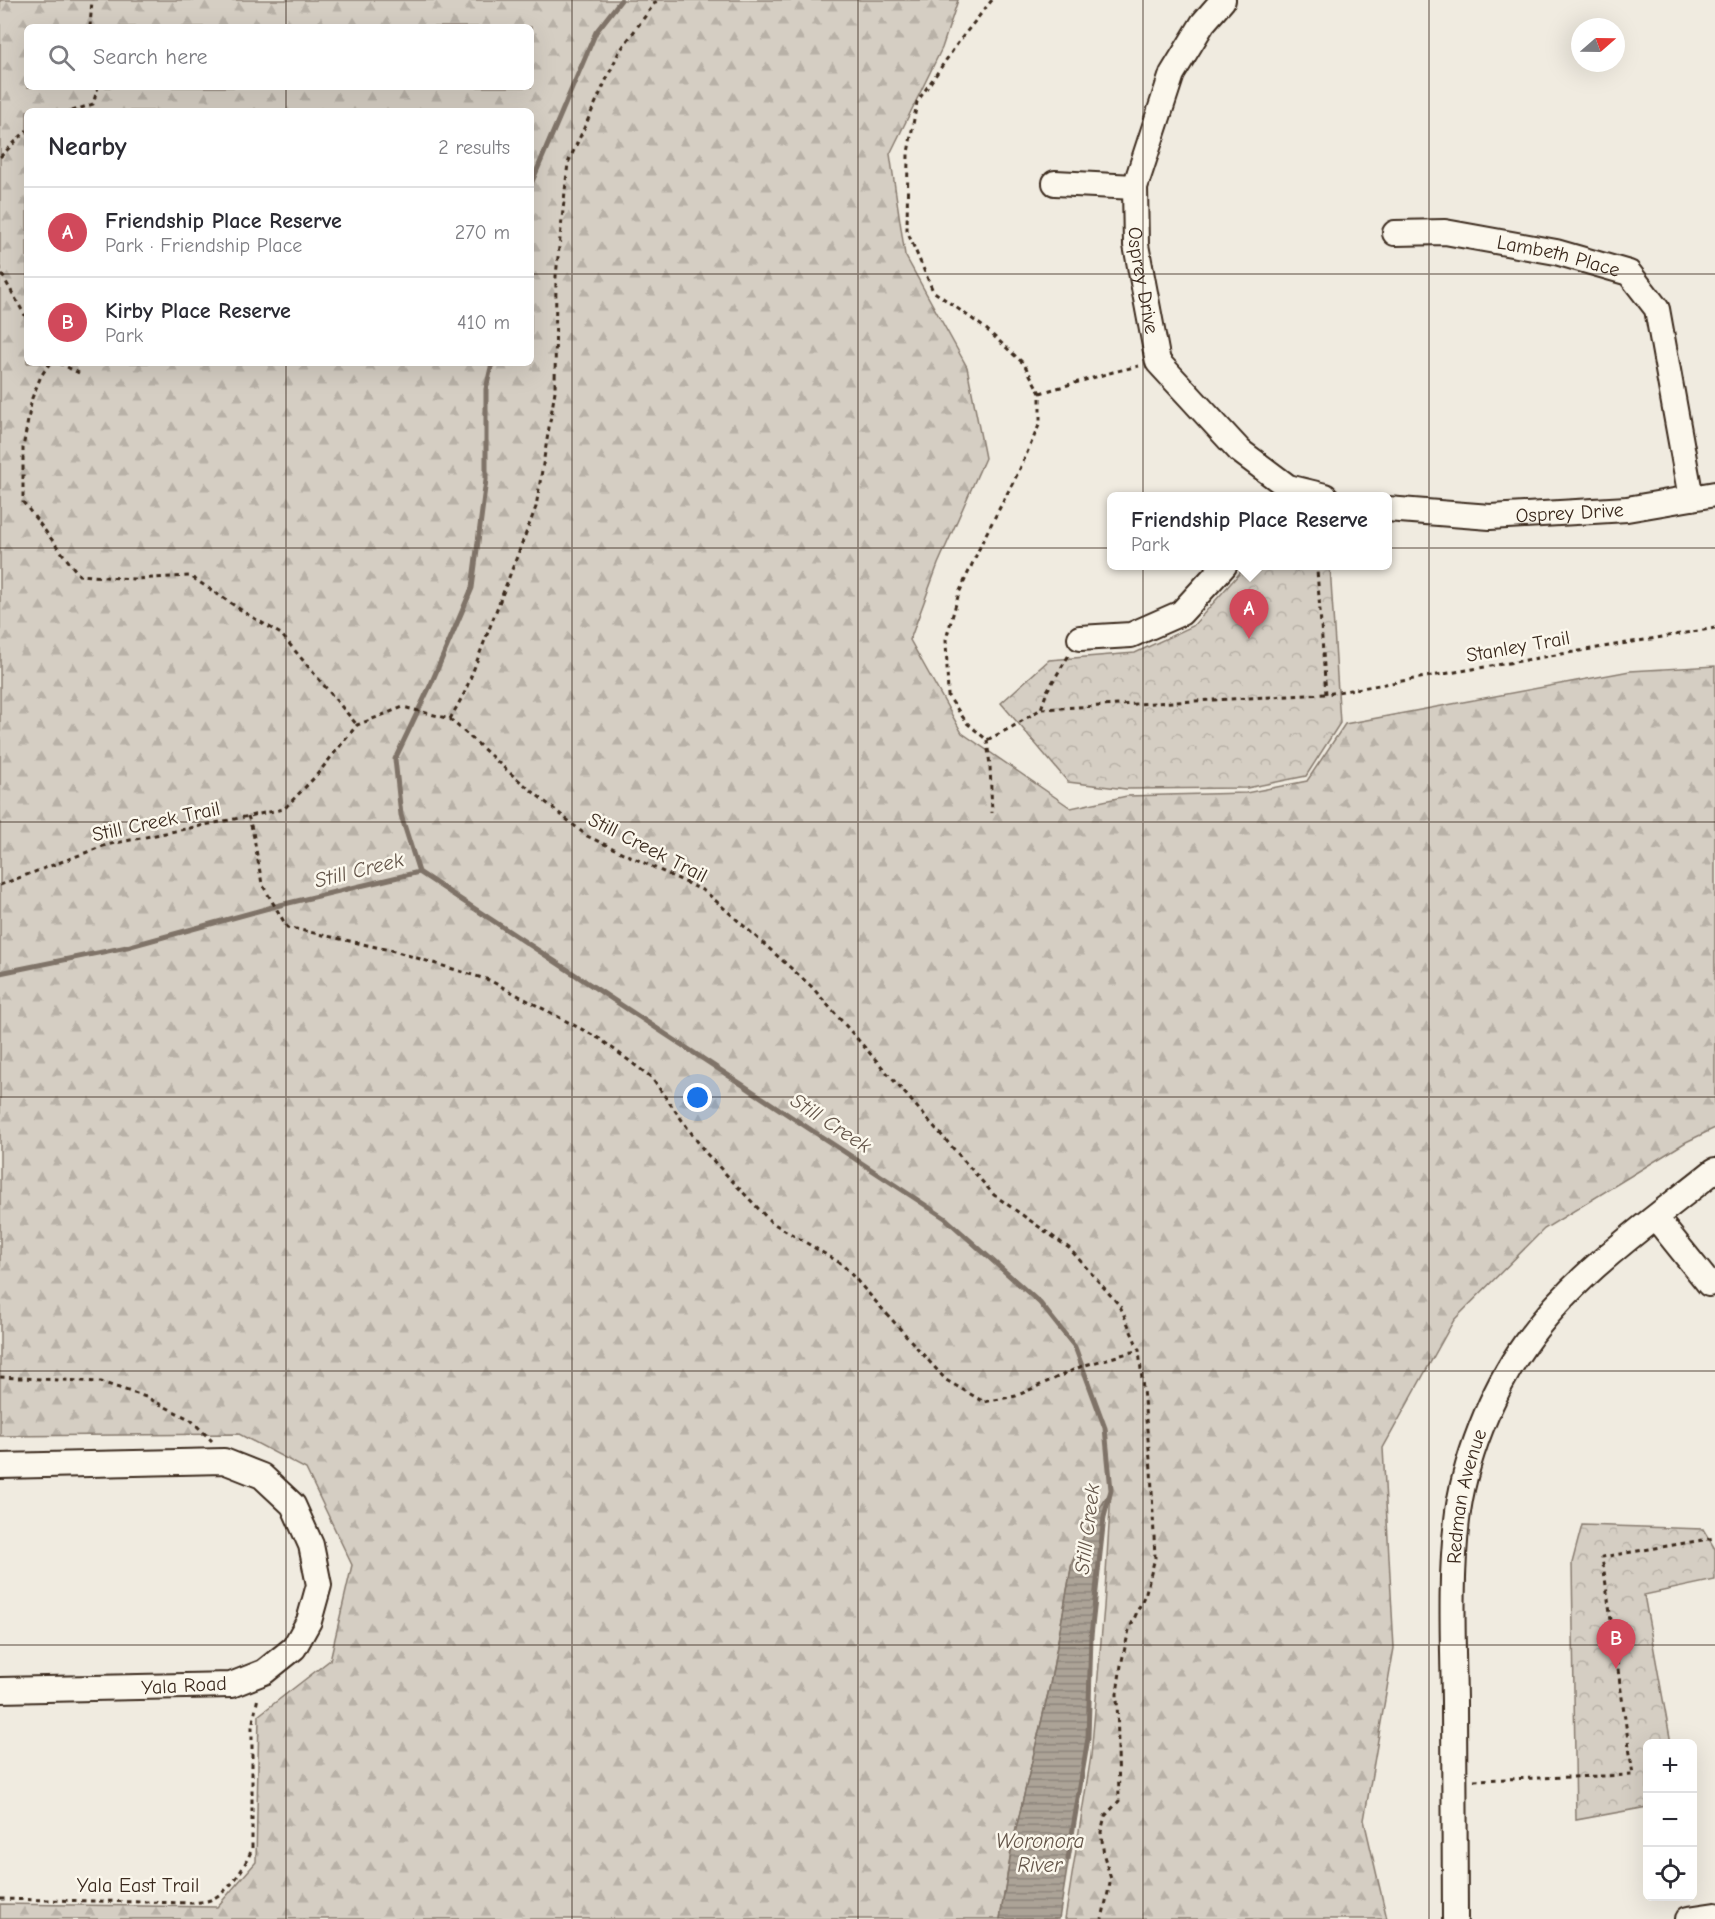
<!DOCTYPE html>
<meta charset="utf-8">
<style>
body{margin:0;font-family:"Comic Neue",sans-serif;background:#f2f2f3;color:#2b2b33}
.controls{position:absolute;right:18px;bottom:18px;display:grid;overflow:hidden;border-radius:9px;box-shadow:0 6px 24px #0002}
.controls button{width:54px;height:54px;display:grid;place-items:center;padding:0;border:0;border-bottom:2px solid #e1e1e2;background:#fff;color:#2b2b33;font:30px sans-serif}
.compass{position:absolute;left:1571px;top:18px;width:54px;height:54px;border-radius:50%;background:#fff;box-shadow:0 6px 24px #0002;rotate:70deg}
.you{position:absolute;left:698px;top:1098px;width:21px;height:21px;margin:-15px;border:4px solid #fff;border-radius:50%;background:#1a73e8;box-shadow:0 0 0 9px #1a73e833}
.badge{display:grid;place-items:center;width:39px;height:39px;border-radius:50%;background:#d1495b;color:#fff;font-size:20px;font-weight:700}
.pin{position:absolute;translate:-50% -50px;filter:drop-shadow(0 2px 3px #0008)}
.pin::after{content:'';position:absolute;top:32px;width:21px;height:18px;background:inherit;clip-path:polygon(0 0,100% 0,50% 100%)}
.popup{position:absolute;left:1107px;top:492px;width:285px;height:78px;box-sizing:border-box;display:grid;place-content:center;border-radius:9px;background:#fff;filter:drop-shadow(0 2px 4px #0005);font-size:20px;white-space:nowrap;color:#7c7c81}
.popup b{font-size:22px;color:#2b2b33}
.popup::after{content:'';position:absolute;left:50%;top:100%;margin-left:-12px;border:12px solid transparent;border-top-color:#fff}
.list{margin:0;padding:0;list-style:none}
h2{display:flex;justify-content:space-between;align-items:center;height:78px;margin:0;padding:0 24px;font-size:26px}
h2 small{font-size:20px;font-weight:400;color:#7c7c81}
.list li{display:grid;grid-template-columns:39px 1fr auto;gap:18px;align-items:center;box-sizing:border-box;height:90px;padding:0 24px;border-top:2px solid #e1e1e2}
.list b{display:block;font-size:22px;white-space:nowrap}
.list p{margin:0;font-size:20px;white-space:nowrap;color:#7c7c81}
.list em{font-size:20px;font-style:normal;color:#7c7c81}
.icon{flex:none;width:33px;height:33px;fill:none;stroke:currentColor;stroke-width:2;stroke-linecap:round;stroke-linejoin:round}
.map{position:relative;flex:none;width:1715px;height:1919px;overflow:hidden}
.search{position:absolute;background:#fff;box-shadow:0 6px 24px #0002;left:24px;top:24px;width:510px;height:66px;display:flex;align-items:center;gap:15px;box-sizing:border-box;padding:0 21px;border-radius:9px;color:#7c7c81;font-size:22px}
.panel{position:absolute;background:#fff;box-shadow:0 6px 24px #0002;left:24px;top:108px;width:510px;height:258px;border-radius:9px}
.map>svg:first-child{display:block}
.forest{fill:url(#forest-firs);stroke:#887c70;stroke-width:1.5;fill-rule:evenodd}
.park{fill:url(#park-crowns);stroke:#887c70;stroke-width:1.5}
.water{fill:url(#water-rules);stroke:#7f7367;stroke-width:1.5}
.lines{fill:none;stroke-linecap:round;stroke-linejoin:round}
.stream{stroke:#7f7367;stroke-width:5}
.minor-casing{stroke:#3b2a1e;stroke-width:28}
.path{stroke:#3b2a1e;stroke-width:3;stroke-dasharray:4.5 4.5;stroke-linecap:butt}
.minor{stroke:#fbf7ec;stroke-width:24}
.grid{fill:none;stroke:#3b2a1e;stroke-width:1.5;stroke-opacity:0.55}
.labels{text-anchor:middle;stroke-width:5;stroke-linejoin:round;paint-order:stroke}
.street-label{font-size:20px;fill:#3b2a1e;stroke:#fbf7ec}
.water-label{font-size:21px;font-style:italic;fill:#635448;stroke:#fbf7ec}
</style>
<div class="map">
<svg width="1715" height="1919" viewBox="0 0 1715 1919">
<defs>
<pattern id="forest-firs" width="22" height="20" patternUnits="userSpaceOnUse" patternTransform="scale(1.5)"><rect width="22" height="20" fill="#d5cec3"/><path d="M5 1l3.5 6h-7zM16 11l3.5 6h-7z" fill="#b8b1a7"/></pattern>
<pattern id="park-crowns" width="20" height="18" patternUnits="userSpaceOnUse" patternTransform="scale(1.5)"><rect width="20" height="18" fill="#d5cec3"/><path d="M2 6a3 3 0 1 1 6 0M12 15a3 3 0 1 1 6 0" fill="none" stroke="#b8b1a7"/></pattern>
<pattern id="water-rules" width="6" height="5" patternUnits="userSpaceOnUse" patternTransform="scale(1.5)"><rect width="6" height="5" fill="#aca397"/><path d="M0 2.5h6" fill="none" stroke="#8d857b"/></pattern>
</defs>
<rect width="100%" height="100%" fill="#f0ebe0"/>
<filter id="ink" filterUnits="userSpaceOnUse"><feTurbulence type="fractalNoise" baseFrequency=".0167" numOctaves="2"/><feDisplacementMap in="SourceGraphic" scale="12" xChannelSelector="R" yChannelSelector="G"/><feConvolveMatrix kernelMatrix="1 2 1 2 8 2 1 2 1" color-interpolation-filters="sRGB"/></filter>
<g filter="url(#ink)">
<path class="forest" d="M0 0H958L942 48 890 154 905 255 967 367 985 458 938 564 910 640 962 733 1071 808 1127 796 1246 793 1307 781 1345 724 1630 671 1715 666V1128L1686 1142 1544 1229 1454 1320 1383 1448 1394 1648 1364 1820 1387 1919H1065L1091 1756 1104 1607 1111 1492 1086 1531 1072 1563 1050 1685 1012 1846 1000 1919H0V1904L217 1907 256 1862 259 1715 330 1660 352 1565 306 1469 239 1434 0 1436ZM27 27H531V87H27ZM27 111H531V363H27Z"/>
<g class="park">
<polygon points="1246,566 1330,566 1340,723 1306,776 1247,788 1126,789 1068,782 1001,703 1049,660 1135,653 1193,626"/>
<polygon points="1582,1525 1703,1529 1715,1549 1715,1580 1644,1595 1671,1743 1648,1744 1647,1807 1576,1820 1572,1563"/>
</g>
<polygon class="water" points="1111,1490 1104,1517 1091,1636 1088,1738 1059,1919 1000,1919 1012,1846 1050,1685 1072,1563 1086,1531"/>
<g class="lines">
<g class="stream">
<polyline points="531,184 596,32 621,0"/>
<polyline points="419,872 401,815 395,759 431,684 472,588 486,480 486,389 492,363"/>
<polyline points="0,973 127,947 276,906 419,872 945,1218 1040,1303 1075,1347 1105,1428 1111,1490 1104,1517 1091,1636 1088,1738 1068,1859"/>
</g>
<g class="minor-casing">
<g id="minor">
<path id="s1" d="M1223 0 1203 23 1172 74 1135 187 1136 245 1158 362 1240 451 1288 487 1325 496"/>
<polyline points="1055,183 1135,187"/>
<path id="s2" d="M1395 233 1445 232 1556 252 1629 273 1657 309 1691 498"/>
<path id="s3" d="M1387 509 1490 517 1627 509 1715 494"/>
<polyline points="1080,638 1131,635 1181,613 1224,566"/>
<polyline points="1656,1218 1709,1284"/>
<polyline points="0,1466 224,1461 262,1476 293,1505 311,1545 319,1585 309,1621 294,1648 264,1672 231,1685 0,1690"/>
<path id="s4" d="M1455 1919C1455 1846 1454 1774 1454 1701 1453 1641 1450 1580 1457 1520 1463 1463 1492 1390 1525 1344 1575 1273 1648 1224 1715 1170"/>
<polyline points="1688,1919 1715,1915"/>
</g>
</g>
<g class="path">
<polyline points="992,0 960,40 917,102 908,153 907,231 933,291 985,328 1024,364 1040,393 1040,423 1019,471 984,538 959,593 946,639 948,696 967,723 987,740 1012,727 1041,709 1047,691 1069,655"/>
<polyline points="90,27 92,0"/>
<polyline points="72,111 93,104 98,87"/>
<polyline points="0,157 27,130"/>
<polyline points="0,266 1,273 27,319"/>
<polyline points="50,363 41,376 32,398 23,448 23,502 79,575 133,579 190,576 247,614 281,634 357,725"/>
<polyline points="59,363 79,373"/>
<polyline points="1040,393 1113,372 1139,366"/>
<polyline points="1312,566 1317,570 1326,694"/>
<polyline points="1042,709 1326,694 1715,628"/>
<polyline points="450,719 465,692 536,507 555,391 556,276 568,163 619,52 657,0"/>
<polyline points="987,740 990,766 992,813"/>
<polyline points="248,816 253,832 262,884 287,927 394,951 489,980 600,1039 651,1077 705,1152 771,1222 842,1264 946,1380 984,1402 1016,1396 1082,1366 1139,1350"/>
<polyline points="0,885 106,845 284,809 315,777 357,725 403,707 450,719 510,773 587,836 706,892 811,986 994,1195 1069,1248 1120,1306 1139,1350 1151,1469 1155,1558 1146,1592 1129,1630 1121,1665 1117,1693 1119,1801 1105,1816 1101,1832 1104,1856 1111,1879 1102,1919"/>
<polyline points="0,1377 101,1382 146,1397 191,1420 212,1441"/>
<polyline points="1474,1780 1633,1775 1602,1557 1715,1538"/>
<path d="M0 1899 191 1903C197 1902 205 1902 210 1900 231 1891 244 1868 252 1849V1727L258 1697"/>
</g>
<use href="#minor" class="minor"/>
</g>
</g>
<path class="grid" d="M286 0V27M572 0V1919M858 0V1919M1143 0V1919M1429 0V1919M286 87V111M0 274H27M531 274H1715M286 363V1919M0 548H1715M0 822H1715M0 1097H1715M0 1371H1715M0 1645H1715"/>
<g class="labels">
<g class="street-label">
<text dy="7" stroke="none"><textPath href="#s2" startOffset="166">Lambeth Place</textPath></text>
<text dy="7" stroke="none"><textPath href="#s1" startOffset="303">Osprey Drive</textPath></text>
<text dy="7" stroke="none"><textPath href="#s3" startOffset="183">Osprey Drive</textPath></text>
<text transform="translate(1518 646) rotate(-10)" y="7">Stanley Trail</text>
<text transform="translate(156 821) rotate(-12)" y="7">Still Creek Trail</text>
<text transform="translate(648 847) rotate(27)" y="7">Still Creek Trail</text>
<text dy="7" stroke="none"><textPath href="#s4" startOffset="424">Redman Avenue</textPath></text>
<text transform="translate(184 1685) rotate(-3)" y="7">Yala Road</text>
<text x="138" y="1892">Yala East Trail</text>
</g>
<g class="water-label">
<text transform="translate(359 870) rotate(-14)" y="7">Still Creek</text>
<text transform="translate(831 1123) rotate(33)" y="7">Still Creek</text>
<text transform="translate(1087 1529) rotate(-83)" y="7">Still Creek</text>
<text x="1040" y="1848">Woronora<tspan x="1040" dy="24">River</tspan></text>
</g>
</g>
</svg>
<div class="controls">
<button>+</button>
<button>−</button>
<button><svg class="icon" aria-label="locate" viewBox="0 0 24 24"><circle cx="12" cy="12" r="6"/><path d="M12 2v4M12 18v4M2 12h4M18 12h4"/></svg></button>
</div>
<svg class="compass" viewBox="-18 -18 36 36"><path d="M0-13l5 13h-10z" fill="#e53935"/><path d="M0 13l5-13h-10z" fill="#7c7c81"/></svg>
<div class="you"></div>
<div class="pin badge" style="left:1249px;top:639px">A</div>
<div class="popup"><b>Friendship Place Reserve</b>Park</div>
<div class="pin badge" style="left:1616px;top:1669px">B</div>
<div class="search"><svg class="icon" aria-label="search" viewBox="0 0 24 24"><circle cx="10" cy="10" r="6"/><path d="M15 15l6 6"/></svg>Search here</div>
<section class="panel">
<h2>Nearby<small>2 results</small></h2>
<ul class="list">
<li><span class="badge">A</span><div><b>Friendship Place Reserve</b><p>Park · Friendship Place</p></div><em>270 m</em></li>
<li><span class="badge">B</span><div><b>Kirby Place Reserve</b><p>Park</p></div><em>410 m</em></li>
</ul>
</section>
</div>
